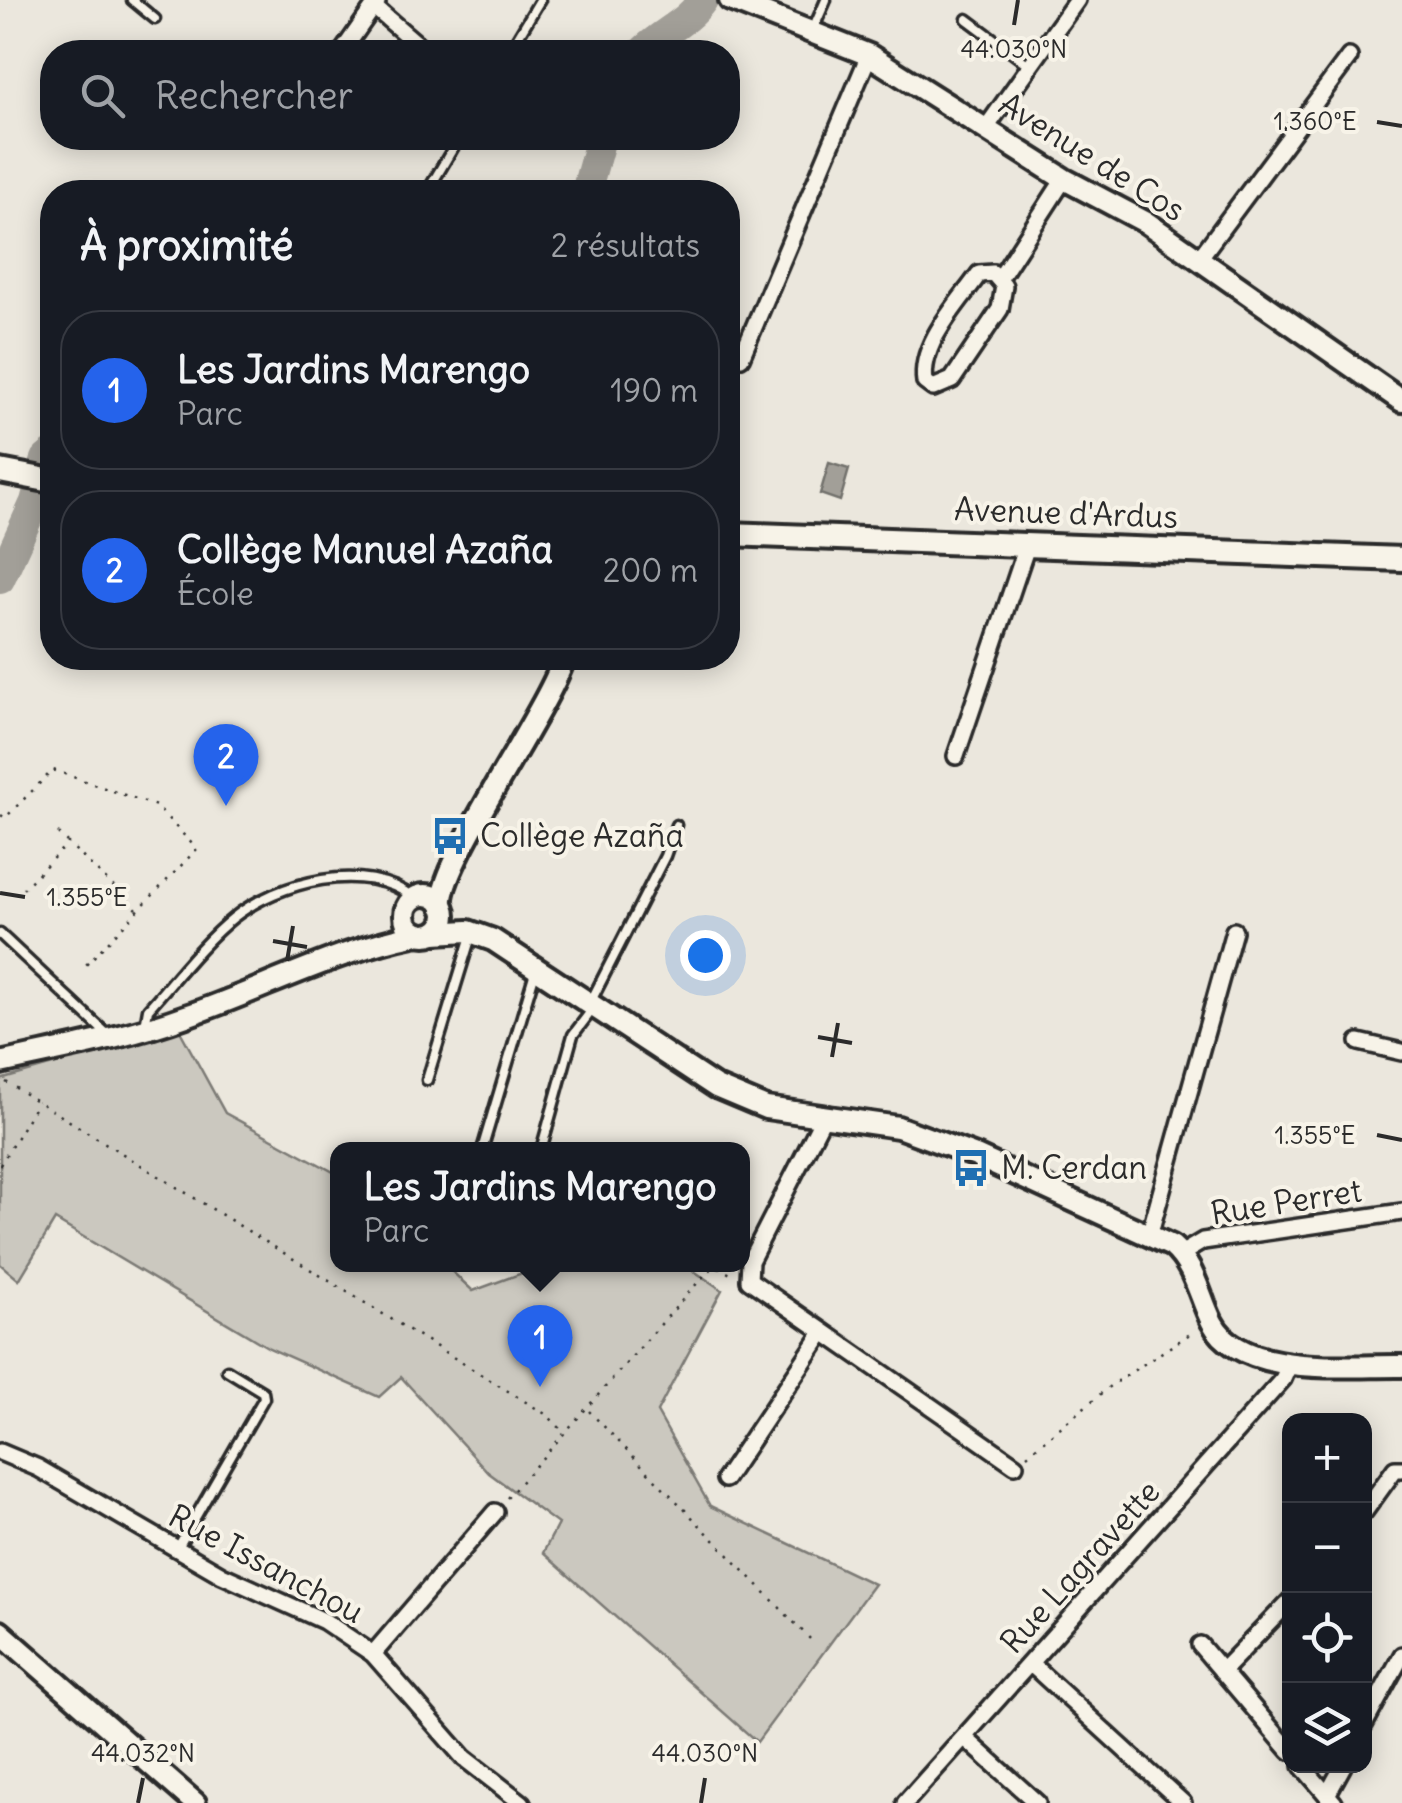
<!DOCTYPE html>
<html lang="fr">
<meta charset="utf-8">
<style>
body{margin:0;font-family:Delius,sans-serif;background:#20242c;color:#f1f3f6}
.controls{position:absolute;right:30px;bottom:30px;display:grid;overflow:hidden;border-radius:20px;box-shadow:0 5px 25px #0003}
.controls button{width:90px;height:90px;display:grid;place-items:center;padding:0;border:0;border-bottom:2px solid #363941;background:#171b24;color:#f1f3f6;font:50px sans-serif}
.you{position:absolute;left:705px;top:955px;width:35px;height:35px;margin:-25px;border:8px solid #fff;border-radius:50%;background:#1a73e8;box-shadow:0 0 0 15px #1a73e833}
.badge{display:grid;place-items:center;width:65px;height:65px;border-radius:50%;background:#2563eb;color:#fff;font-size:32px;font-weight:700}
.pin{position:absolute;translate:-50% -82px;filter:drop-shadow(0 2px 5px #0008)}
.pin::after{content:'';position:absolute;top:52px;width:35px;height:30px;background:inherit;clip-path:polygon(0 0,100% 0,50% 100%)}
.popup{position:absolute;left:330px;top:1142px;width:420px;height:130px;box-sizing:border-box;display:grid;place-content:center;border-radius:20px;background:#171b24;filter:drop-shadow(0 2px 8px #0005);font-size:32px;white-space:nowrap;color:#9ea1a6}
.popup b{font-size:38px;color:#f1f3f6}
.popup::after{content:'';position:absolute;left:50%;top:100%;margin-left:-20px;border:20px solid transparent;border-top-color:#171b24}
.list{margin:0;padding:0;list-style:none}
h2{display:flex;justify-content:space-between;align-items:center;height:130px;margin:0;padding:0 40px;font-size:42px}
h2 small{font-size:32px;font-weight:400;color:#9ea1a6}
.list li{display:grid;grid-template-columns:65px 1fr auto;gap:30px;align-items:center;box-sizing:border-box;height:160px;margin:0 20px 20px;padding:0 20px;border:2px solid #363941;border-radius:40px}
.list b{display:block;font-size:38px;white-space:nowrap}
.list p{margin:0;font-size:32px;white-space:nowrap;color:#9ea1a6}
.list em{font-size:32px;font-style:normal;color:#9ea1a6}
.icon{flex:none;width:55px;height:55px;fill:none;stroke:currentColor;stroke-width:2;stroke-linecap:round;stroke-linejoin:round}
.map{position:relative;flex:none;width:1402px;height:1803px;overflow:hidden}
.search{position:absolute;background:#171b24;box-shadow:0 5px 25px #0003;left:40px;top:40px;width:700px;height:110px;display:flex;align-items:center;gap:25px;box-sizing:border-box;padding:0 35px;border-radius:40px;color:#9ea1a6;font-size:38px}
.panel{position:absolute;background:#171b24;box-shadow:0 5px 25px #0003;left:40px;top:180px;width:700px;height:490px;border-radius:40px}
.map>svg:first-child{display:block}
.green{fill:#cbc8bf;stroke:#7b7a75;stroke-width:2.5}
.water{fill:#a29f98;stroke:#72716c;stroke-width:2.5}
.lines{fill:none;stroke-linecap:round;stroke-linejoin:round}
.river{stroke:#a29f98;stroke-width:30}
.service-casing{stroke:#2b2b2b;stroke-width:15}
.minor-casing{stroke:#2b2b2b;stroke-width:22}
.tertiary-casing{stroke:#2b2b2b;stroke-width:28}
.secondary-casing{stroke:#2b2b2b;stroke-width:30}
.path{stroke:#2b2b2b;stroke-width:2.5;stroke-dasharray:2.5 8;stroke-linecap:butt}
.service{stroke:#f7f3e8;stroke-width:8}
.minor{stroke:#f7f3e8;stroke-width:15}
.tertiary{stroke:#f7f3e8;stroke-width:20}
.secondary{stroke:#f7f3e8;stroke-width:22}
.ticks{fill:none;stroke:#2b2b2b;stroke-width:4}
.labels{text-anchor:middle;stroke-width:8;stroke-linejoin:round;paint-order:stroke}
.street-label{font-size:32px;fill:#2b2b2b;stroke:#f7f3e8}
.poi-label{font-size:32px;fill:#2b2b2b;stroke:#f7f3e8;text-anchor:start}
.ticks-label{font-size:25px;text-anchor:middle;fill:#2b2b2b;stroke:#f7f3e8;stroke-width:8;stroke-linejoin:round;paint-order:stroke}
</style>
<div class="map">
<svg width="1402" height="1803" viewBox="0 0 1402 1803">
<rect width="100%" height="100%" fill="#ebe7dd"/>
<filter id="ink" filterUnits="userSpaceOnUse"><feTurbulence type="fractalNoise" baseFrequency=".01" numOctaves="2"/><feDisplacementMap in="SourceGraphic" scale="20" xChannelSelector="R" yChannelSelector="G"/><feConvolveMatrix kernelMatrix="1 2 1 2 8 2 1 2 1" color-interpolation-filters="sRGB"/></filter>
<g filter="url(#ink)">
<polygon class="green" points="179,1029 225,1113 337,1174 338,1264 445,1265 473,1291 544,1265 685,1265 722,1290 657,1412 710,1506 874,1584 757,1742 543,1553 558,1524 489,1473 401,1377 379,1397 269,1348 55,1220 19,1280 0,1264 0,1080"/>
<polygon class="water" points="829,463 849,469 840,501 820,494"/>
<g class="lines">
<g class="river">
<path d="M642 52C662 32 686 24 703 0"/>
<polyline points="586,192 601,138"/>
<polyline points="0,579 35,502 46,459 52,454"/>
</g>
<g class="service-casing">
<g id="service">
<polyline points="132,0 155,19"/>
<polyline points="967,19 1030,66"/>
<polyline points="812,32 826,0"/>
<polyline points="509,52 540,0"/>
<polyline points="427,192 459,138"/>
<polyline points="0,934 110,1037"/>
<polyline points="590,1003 665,856 676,825"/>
<path d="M145 1026 148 1009C175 979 202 943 233 918 278 882 365 859 414 898"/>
<polyline points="427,1080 471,936"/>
<polyline points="482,1150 535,972"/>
<polyline points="541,1150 573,1035 592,1010"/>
<polyline points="177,1549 264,1398 263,1392 227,1370"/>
</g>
</g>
<g class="minor-casing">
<g id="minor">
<polyline points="374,7 424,50 422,52"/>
<polyline points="342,52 377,2"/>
<polyline points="986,128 1077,0"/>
<polyline points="1198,260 1349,57"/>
<path d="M993 273 1004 286 1000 309 952 380 933 388 925 382C919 344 958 304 979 274Z"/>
<polyline points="1000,278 1064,179"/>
<polyline points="741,358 869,55"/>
<polyline points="956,756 1028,543"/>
<polyline points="1359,1042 1402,1052"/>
<polyline points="824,1116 750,1261 749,1280 1015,1465"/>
<polyline points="1149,1236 1234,931"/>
<polyline points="1181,1254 1203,1241 1402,1212"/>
<polyline points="0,1452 38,1468 222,1575 324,1621 373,1654 464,1758 522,1803"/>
<polyline points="725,1479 822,1334"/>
<polyline points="1364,1512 1395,1469 1402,1469"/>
<polyline points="1200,1645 1290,1751"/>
<polyline points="373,1654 495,1512"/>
<polyline points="1031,1664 1183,1803"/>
<polyline points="1222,1671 1290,1601"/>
<polyline points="1364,1725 1402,1655"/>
<polyline points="965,1738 1037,1803"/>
<polyline points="1302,1766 1334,1803"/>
<polyline points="1327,1795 1343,1766"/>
<polyline points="905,1803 1283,1379 1290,1363"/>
</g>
</g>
<g class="tertiary-casing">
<g id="tertiary">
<polyline points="730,0 869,55 1064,179 1147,223 1402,401"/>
<circle cx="425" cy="915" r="20"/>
<path d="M442 906C436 868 549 709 564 658"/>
<path d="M435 933 468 931 493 940 716 1087 766 1108 898 1127 976 1156 1172 1246C1195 1266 1199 1296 1212 1322 1241 1378 1347 1365 1402 1366"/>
<path d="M0 1063C62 1049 126 1038 186 1016 264 989 337 950 418 934"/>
<polyline points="0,1632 195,1803"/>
</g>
</g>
<g class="secondary-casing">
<g id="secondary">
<polyline points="0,471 52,481"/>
<polyline points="728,534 1402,559"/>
</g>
</g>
<g class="path">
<polyline points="728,390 734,374"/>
<polyline points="1,815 5,818 53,770 156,806 197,849 83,968"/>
<polyline points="58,833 67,842"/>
<polyline points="23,889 68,843 137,909"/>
<polyline points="6,1082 547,1415 565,1433"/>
<polyline points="0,1165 38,1102"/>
<polyline points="589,1411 814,1643"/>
<polyline points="1027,1455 1110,1386 1193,1332"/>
<polyline points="507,1498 708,1271 714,1266 733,1275"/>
</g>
<use href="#service" class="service"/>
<use href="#minor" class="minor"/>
<use href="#tertiary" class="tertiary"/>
<use href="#secondary" class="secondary"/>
</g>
</g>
<path class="ticks" d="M1014 25 1018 0M1377 122 1402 126M0 893 25 897M273 941 307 947M287 961 293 926M818 1037 852 1043M832 1057 838 1023M1377 1135 1402 1140M138 1803 143 1778M701 1803 705 1778"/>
<defs>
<g id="bus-bare" transform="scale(3)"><path d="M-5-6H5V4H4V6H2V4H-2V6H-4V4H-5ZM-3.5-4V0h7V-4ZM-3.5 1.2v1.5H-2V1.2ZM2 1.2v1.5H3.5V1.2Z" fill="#1f6fb2" stroke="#f7f3e8" stroke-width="2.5" paint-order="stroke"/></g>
</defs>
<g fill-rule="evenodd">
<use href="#bus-bare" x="450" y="836"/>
<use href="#bus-bare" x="971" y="1168"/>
</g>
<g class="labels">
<g class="street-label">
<text transform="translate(1092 157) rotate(32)" y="11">Avenue de Cos</text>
<text transform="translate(1066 513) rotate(2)" y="11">Avenue d'Ardus</text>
<text transform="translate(1286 1202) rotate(-9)" y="11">Rue Perret</text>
<text transform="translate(266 1564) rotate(28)" y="11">Rue Issanchou</text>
<text transform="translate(1080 1567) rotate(-48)" y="11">Rue Lagravette</text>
</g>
<g class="poi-label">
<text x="480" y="847">Collège Azaña</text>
<text x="1001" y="1179">M. Cerdan</text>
</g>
</g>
<g class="ticks-label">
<text x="1014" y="58">44.030°N</text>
<text x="1315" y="130">1.360°E</text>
<text x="87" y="906">1.355°E</text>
<text x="1315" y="1144">1.355°E</text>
<text x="143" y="1762">44.032°N</text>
<text x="705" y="1762">44.030°N</text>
</g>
</svg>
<div class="controls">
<button>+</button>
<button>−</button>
<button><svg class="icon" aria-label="locate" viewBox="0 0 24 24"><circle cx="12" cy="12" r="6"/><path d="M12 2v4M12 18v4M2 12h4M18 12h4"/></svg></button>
<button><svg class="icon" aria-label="layers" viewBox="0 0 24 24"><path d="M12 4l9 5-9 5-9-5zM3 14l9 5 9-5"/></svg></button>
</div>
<div class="you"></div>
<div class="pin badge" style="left:540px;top:1387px">1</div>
<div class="popup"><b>Les Jardins Marengo</b>Parc</div>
<div class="pin badge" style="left:226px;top:806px">2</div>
<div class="search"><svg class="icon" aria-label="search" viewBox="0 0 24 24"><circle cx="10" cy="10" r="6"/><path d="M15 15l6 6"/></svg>Rechercher</div>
<section class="panel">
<h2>À proximité<small>2 résultats</small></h2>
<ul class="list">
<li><span class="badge">1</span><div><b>Les Jardins Marengo</b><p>Parc</p></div><em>190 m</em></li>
<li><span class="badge">2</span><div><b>Collège Manuel Azaña</b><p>École</p></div><em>200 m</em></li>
</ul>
</section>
</div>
